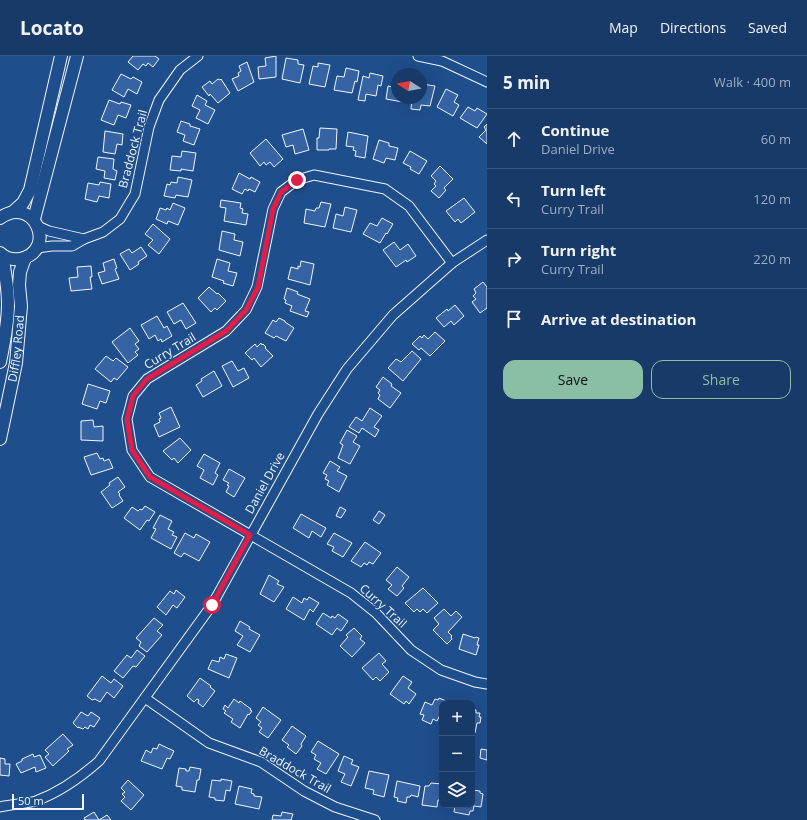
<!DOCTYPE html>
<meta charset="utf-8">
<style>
body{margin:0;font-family:"Open Sans",sans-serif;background:#20416f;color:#f1f3f6}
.controls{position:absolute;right:12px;bottom:12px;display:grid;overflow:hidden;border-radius:8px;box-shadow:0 4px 16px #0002}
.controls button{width:36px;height:36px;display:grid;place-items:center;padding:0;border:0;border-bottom:1px solid #36547d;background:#173a69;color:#f1f3f6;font:20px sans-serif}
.compass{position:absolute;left:391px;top:12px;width:36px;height:36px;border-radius:50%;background:#173a69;box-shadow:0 4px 16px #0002;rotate:281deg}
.scale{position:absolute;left:12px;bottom:10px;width:72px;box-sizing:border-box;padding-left:4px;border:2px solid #f2f6ff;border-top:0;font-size:11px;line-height:14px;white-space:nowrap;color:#f2f6ff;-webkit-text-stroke:3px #1f4e8c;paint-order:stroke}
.stop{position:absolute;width:12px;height:12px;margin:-9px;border:3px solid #e11d48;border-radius:50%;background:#fff}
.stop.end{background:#e11d48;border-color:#fff;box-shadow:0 1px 4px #0008}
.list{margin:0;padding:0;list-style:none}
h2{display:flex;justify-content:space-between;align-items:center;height:52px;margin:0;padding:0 16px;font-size:17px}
h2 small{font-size:13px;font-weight:400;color:#9eadc0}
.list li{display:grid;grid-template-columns:26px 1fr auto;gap:12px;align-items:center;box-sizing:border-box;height:60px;padding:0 16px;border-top:1px solid #36547d}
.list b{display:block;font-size:15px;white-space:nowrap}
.list p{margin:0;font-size:13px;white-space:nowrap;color:#9eadc0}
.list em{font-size:13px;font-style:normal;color:#9eadc0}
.actions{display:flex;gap:8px;padding:12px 16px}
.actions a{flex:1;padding:9px 0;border:1px solid #8abfa5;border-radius:12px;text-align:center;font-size:14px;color:#8abfa5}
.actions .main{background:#8abfa5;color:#111}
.icon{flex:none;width:22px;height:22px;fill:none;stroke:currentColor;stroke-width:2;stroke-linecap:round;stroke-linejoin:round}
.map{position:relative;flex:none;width:487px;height:764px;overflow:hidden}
header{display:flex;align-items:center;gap:24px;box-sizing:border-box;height:56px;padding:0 20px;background:#173a69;border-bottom:1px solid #36547d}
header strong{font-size:19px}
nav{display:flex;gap:22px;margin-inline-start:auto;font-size:14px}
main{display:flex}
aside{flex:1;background:#173a69}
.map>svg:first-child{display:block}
.building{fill:#3563a3;stroke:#f2f6ff}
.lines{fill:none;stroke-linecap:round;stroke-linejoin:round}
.street-casing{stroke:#f2f6ff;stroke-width:11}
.secondary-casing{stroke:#f2f6ff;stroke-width:14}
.street{stroke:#1f4e8c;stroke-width:9}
.secondary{stroke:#1f4e8c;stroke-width:12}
.route{stroke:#e11d48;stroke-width:5}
.labels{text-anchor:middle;stroke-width:3;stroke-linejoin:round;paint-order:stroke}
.street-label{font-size:12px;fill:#f2f6ff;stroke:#1f4e8c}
</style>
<header>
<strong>Locato</strong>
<nav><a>Map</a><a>Directions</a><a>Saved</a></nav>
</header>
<main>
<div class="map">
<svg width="487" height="764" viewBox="0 0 487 764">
<rect width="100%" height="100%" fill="#1f4e8c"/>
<g class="building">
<polygon points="133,0 155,0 159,3 153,11 148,7 146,10 143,8 138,14 128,6"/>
<polygon points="276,0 276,21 259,23 258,11 266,10 265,2"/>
<polygon points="286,2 298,4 298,8 304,9 300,27 282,23"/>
<polygon points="247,6 254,26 238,35 232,23 239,20 238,17 241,15 239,10"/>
<polygon points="318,7 330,9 325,31 309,28 313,10 318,11"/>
<polygon points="346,12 359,15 357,26 355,25 352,37 334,34 337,20 344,21"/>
<polygon points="370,17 383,20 381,30 378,29 376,40 366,38 365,45 358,44 363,20 369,22"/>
<polygon points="121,18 131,23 133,21 142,26 137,38 128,33 124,41 112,34"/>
<polygon points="218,23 220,24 221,23 230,37 218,47 210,38 209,40 202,31 210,25 212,28"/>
<polygon points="395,25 397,25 397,42 404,42 403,46 386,43 388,30 394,31"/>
<polygon points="422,28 435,30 430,50 421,49 420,54 411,53 412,42 421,42"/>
<polygon points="446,33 458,39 454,46 459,49 453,60 437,51"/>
<polygon points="197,39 207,45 205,49 215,54 208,68 196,62 200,54 192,50"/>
<polygon points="109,44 120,48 121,46 131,49 126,62 118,59 114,69 101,64"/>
<polygon points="468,51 475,55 477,52 487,58 477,72 460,62"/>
<polygon points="181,65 190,68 190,70 200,73 194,89 183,85 185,79 177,76"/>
<polygon points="487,68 487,88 479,81 486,74 484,71"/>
<polygon points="320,72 337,73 336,93 329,93 329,94 317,94 317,82 319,82"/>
<polygon points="303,73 309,94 295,98 293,89 286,91 282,79"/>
<polygon points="105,75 123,78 122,89 117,88 115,98 103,96"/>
<polygon points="348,76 368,80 365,102 355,100 356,95 353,94 354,91 346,90"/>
<polygon points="266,83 283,103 274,111 270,106 266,109 264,106 260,110 250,97"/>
<polygon points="379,84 389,87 389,90 398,92 395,104 386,102 384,107 373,103"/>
<polygon points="182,95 196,97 193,115 181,113 181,115 170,114 172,100 181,101"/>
<polygon points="410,95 427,105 419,118 410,113 411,111 403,107"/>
<polygon points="98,101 114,103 113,113 117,115 115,124 104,122 105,115 96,113"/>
<polygon points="440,110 453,123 444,132 446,134 439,142 431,135 436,130 434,128 436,125 431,120"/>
<polygon points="239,117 250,123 251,121 260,126 255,136 249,133 248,135 245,133 242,138 232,133"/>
<polygon points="178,121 192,124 188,141 176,139 175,142 164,140 167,128 170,129 171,126 177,127"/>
<polygon points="100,126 111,128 109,142 99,140 97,146 85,143 88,127 99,129"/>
<polygon points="464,142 475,156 461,167 458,163 455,166 446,155"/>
<polygon points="221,144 241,147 240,152 243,153 242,157 248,158 246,169 224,165 226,152 220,151"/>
<polygon points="321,146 331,148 325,171 304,167 306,153 315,155 316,152 319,152"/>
<polygon points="173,147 185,152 178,169 168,165 167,168 156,163 160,152 166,154 167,152 170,154"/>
<polygon points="345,151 357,154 351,176 333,172 336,158 343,160"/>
<polygon points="382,162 393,168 387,178 386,177 380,187 363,178 370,167 377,170"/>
<polygon points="153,168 170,183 159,198 148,189 153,184 145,178"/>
<polygon points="222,175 235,178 234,184 243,186 240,200 219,194"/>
<polygon points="394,186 400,194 408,188 416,200 407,206 406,204 396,211 383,194"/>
<polygon points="141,191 147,200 138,206 139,208 130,214 120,198 129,193 132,197"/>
<polygon points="114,203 117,212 115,213 119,223 102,228 98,217 105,215 103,207"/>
<polygon points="217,203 230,207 228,215 237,217 233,230 223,227 224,225 212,221"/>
<polygon points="301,205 314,208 310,229 288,223 291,211 298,213 298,210 300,211"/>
<polygon points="91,210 92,221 90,221 92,233 71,235 69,222 78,221 77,211"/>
<polygon points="483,226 487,231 487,252 480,257 472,246 476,243 473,240 476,237 474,233"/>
<polygon points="209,231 217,238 218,237 226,245 217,254 215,252 211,256 198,242"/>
<polygon points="287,232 298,236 297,238 310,243 305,255 309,256 307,261 290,255 292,250 285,247 286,244 284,243"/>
<polygon points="183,247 196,267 186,273 181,264 174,268 167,256"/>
<polygon points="455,249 464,260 454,269 451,265 444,271 436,262 447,253 448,255"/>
<polygon points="157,260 164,272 167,270 172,280 162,286 161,283 158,285 155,279 149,283 141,269"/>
<polygon points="279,262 285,265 285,266 294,272 286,285 276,280 274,282 265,277 273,264 276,266"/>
<polygon points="130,272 139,285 135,288 139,293 135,296 138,299 128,307 112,286"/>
<polygon points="435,276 445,285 430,300 421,292 419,294 412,288 420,280 422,282 424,279 428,283"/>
<polygon points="261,287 262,289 263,288 266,291 265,292 273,300 261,311 254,302 252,304 245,297 255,288 257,291"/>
<polygon points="412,295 421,303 403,325 388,312 396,303 401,306"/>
<polygon points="106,300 113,305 116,302 128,311 117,324 114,322 111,326 95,313"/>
<polygon points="232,305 238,315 244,312 249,322 233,331 222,310"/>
<polygon points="214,315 222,330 203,341 196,329 202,325 201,323"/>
<polygon points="383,321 392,328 391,330 401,337 390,352 378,343 380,339 378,337 380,334 376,331"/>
<polygon points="88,328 110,335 106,347 100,345 97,353 82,348"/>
<polygon points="171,351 180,371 159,381 154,369 160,366 159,363 161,362 159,357"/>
<polygon points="370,352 382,360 374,371 379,374 375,381 362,372 359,377 349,371 356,361 362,365"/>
<polygon points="93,364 94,371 103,370 103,385 81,384 81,365"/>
<polygon points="347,374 357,380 353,386 360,390 350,408 338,402 343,389 340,387"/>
<polygon points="180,382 191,394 178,407 174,402 172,404 163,395"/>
<polygon points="97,397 100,403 103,402 104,405 109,403 113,412 91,419 84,401"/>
<polygon points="204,398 220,407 215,417 218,419 213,429 200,422 204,414 197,410"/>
<polygon points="330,405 340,411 337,415 347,420 339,436 327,429 329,425 325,423 327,419 323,417"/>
<polygon points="229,413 245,422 234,441 226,436 229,430 227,429 229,427 223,424"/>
<polygon points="118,421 125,431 118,436 120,438 119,439 123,445 112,452 101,436 110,429 109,427"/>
<polygon points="145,450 155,456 149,465 147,464 140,474 124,462 132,451 138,455 140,453 142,454"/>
<polygon points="340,451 346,454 341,462 336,460"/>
<polygon points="379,455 385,459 379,468 373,464"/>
<polygon points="301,458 326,472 321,481 312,475 309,482 293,472"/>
<polygon points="160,459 172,465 168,473 174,476 172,479 177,481 171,493 151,482 156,473 153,472"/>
<polygon points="185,477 194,482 196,478 210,486 199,505 184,497 181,501 174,497"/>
<polygon points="334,477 352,487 343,501 332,495 334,491 327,488"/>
<polygon points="365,486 381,497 373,508 369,506 367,509 364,507 361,511 351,505"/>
<polygon points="397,511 409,521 402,530 404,532 397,540 388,533 392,529 386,524"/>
<polygon points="269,519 279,525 277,528 284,531 274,546 260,538"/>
<polygon points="423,532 438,547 427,557 423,553 420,556 417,553 414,556 405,547"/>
<polygon points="176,534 185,541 177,552 173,549 166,559 157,551 170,535 174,538"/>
<polygon points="293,541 302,547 304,542 307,544 309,541 319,547 313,556 310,553 304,564 286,553"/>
<polygon points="444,553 451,560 456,555 462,561 448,576 452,580 451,581 452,583 447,588 433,574 439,568 434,562"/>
<polygon points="323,557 331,562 332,560 335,562 338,558 348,565 341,575 337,572 332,579 316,568"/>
<polygon points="154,562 163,569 157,575 162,579 147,596 139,590 141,586 136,582"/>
<polygon points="240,565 250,571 249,573 260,579 250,596 237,589 243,580 235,575"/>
<polygon points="354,572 362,580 360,583 365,587 352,601 340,590 348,581 346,579"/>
<polygon points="463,578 475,582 476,581 479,582 477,589 479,589 476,599 459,593"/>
<polygon points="137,594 145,600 136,611 133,610 123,622 114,615 127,599 131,602"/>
<polygon points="379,597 386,605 382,608 389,616 380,625 376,621 373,624 362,612"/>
<polygon points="226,598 237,602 229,622 208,613 212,604 219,606 220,601 224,603"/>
<polygon points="102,620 111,627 114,623 123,630 114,642 107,636 100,646 95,643 92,644 87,640"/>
<polygon points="403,620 412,626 408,632 416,638 409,648 406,645 404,648 390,638"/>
<polygon points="200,622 211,630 210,631 215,635 203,651 198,647 199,644 197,643 194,646 187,640"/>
<polygon points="439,642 451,647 442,647 442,655 437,665 433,663 431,668 422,664 424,659 420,658 425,646 432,649 435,643 438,644"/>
<polygon points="234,643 239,647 240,645 251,653 250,654 252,655 249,659 248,658 240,672 231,666 233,663 224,657 226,655 223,653 225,649 228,652"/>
<polygon points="263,651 281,664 268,682 259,676 262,672 258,669 261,666 256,662"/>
<polygon points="472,653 476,654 476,657 480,657 479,661 481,661 480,667 477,667 475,677 472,677"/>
<polygon points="81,656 88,660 91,656 100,662 94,671 90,669 88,673 85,671 83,673 78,671 78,672 73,667"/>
<polygon points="292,670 306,680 301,688 302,690 296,698 287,691 289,689 282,684"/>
<polygon points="63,678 73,689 67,693 69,695 53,710 45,701 49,698 45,694"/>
<polygon points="318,685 339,698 326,718 317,713 321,707 314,703 316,699 311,696"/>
<polygon points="159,688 174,695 170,703 167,702 162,713 141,705 146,694 151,697 153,692 157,693"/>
<polygon points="481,693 487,694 487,704 480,702"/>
<polygon points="33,698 34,701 40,699 46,712 36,716 35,711 21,717 16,708 22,705 22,703"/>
<polygon points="344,700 353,704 351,708 359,711 351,730 341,726 345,718 338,715"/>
<polygon points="0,702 5,703 5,708 10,708 9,720 0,719"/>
<polygon points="190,711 201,713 199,724 197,724 195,736 182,734 182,731 176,730 179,712 186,713 186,715 189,715"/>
<polygon points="369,715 389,719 384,741 373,738 374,734 365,732"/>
<polygon points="221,723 232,725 230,735 226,734 224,745 215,744 215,742 209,741 212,724 221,725"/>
<polygon points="128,724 144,739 131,754 121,745 125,741 122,738 125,736 121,732"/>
<polygon points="397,725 420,730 418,741 411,739 410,741 407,741 406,747 397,745 398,742 394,741"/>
<polygon points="431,727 442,728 442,744 438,744 437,751 422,749 425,730 429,730"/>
<polygon points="239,730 252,733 251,737 254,738 254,740 262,741 259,753 235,748"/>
<polygon points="472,734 480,735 480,737 483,738 481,751 474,750 473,755 470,755 469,759 454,756 455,749 472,749"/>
<polygon points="94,756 99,764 107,759 111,764 85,764 84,762"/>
<polygon points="282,756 293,758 291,764 272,764 273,759 281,760"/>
</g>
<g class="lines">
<g class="street-casing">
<g id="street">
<polyline points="418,0 442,5 487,26"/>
<polyline points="38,170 49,175 84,183"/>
<polyline points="37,192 52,190 72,190 84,183 103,176 120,163 135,138 149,71 159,44 180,14 198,0"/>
<polyline points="452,207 409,150 385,133 314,119 297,124 281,136 273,153 257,231 246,254 226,275 147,323 133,340 127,363 132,394 150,421 351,537 376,557 411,594 441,614 475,626 487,628"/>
<polyline points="145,642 209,687 261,706 304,735 335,751 375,764"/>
<path d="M0 751C12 748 25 748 36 745 60 736 80 722 99 705L212 549 318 358 347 313 393 259 452 207 487 184"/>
</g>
</g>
<g class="secondary-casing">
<g id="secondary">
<polyline points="13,156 23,147 30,134 61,0"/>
<path d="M0 162C35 138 58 195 20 203 13 204 5 202 0 197"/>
<polyline points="34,163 77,0"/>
<path d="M0 306C4 287 8 267 8 248 8 231 5 215 2 199"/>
<path id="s1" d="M0 383 16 307 21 250 19 229 20 216 25 202"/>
</g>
</g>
<use href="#street" class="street"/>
<use href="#secondary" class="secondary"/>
</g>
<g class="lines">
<polyline class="route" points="212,549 250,479 150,421 132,394 127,363 133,340 147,323 226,275 246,254 258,231 273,153 281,136 297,124"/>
</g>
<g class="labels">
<g class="street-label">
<text transform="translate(133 93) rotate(-75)" y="4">Braddock Trail</text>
<text dy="4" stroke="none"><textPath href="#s1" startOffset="92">Diffley Road</textPath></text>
<text transform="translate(170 295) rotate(-31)" y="4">Curry Trail</text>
<text transform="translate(265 427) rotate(-61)" y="4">Daniel Drive</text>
<text transform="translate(383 550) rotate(42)" y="4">Curry Trail</text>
<text transform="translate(295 714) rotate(30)" y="4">Braddock Trail</text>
</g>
</g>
</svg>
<div class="controls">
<button>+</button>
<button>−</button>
<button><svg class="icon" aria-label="layers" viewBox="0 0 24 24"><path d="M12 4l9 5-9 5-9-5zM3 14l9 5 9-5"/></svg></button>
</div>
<svg class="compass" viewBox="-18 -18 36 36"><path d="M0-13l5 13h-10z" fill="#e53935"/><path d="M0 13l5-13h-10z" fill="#9eadc0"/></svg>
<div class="scale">50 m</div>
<div class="stop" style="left:212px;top:549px"></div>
<div class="stop end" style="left:297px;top:124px"></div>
</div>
<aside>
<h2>5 min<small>Walk · 400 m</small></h2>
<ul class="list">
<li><svg class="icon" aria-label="ahead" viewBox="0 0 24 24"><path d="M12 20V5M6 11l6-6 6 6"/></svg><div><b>Continue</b><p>Daniel Drive</p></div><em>60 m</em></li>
<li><svg class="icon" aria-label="left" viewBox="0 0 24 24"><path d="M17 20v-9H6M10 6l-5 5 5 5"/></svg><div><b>Turn left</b><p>Curry Trail</p></div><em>120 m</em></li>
<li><svg class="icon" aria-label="right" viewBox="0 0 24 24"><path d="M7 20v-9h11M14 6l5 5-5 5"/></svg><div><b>Turn right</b><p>Curry Trail</p></div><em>220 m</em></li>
<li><svg class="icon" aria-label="arrive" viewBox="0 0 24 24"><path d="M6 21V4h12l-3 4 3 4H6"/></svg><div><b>Arrive at destination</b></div></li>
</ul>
<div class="actions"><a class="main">Save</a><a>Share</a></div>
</aside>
</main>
